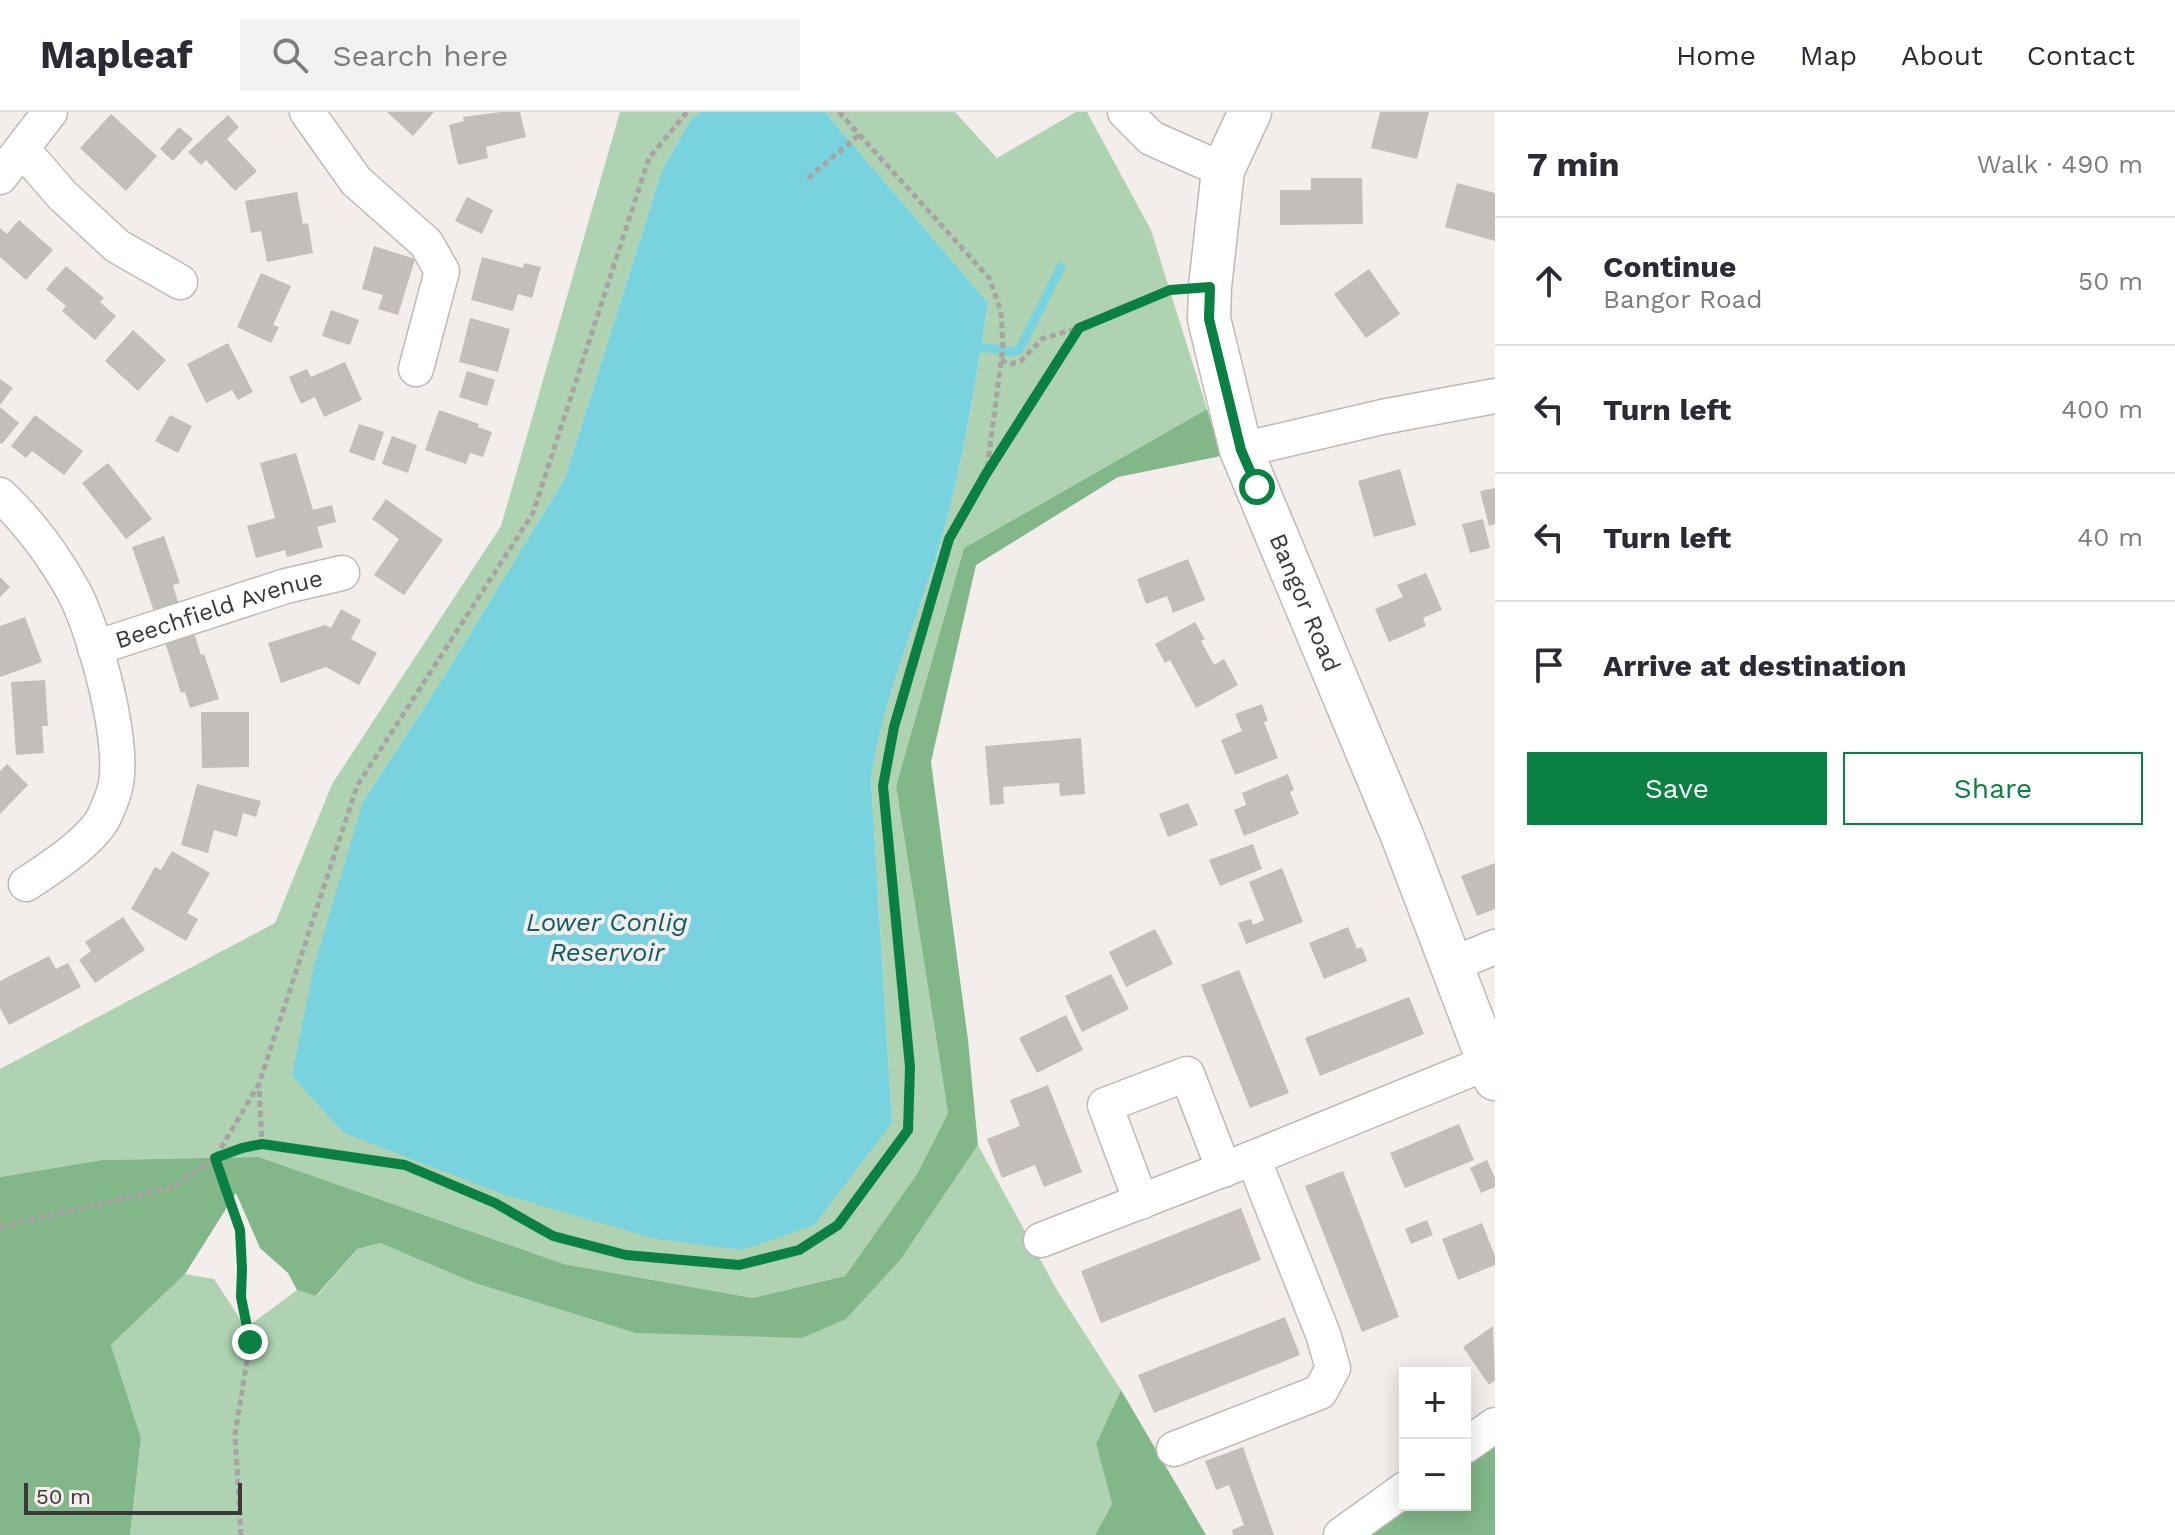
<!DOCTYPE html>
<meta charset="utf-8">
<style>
body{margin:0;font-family:"Work Sans",sans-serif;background:#f2f2f3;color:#2b2b33}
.controls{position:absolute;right:24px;bottom:24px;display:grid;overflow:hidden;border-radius:0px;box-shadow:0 4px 20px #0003}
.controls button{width:72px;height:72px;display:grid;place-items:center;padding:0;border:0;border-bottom:2px solid #e1e1e2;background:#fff;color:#2b2b33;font:40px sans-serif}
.scale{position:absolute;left:24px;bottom:20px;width:218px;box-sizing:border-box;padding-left:8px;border:4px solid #3a3838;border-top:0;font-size:22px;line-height:28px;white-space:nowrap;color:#3a3838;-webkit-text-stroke:6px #f3eeec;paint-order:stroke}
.stop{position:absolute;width:24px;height:24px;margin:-18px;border:6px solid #0b8043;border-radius:50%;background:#fff}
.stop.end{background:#0b8043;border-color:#fff;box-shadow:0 2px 8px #0008}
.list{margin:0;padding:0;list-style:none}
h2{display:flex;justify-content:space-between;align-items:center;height:104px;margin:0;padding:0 32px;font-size:34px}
h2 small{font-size:26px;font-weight:400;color:#7c7c81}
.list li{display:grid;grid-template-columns:52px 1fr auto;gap:24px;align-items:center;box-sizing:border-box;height:128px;padding:0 32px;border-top:2px solid #e1e1e2}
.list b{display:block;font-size:30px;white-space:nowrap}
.list p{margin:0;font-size:26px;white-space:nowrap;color:#7c7c81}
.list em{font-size:26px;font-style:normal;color:#7c7c81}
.actions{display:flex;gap:16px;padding:24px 32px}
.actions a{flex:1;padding:18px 0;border:2px solid #0b8043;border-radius:0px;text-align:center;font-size:28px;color:#0b8043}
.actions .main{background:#0b8043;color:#fff}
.icon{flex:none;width:44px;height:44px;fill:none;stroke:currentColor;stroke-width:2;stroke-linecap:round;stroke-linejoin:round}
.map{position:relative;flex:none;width:1495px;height:1423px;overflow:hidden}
header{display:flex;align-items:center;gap:48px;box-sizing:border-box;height:112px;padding:0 40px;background:#fff;border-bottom:2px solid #e1e1e2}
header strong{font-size:38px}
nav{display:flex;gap:44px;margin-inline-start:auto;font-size:28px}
.search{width:560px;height:72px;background:#f2f2f3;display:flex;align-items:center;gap:20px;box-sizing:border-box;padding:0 28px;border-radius:0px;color:#7c7c81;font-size:30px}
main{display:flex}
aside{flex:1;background:#fff}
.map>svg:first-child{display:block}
.green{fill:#afd3b2}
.forest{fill:#82b889}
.water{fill:#78d3df}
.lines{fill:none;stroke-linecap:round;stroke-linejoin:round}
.stream{stroke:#78d3df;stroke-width:9}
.building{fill:#c2bebc}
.minor-casing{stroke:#bebab8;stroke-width:37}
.tertiary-casing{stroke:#bebab8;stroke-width:45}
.path{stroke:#a8a4a3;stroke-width:5;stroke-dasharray:6 4;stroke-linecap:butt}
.minor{stroke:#fff;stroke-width:34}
.tertiary{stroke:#fff;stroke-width:42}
.route{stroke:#0b8043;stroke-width:10}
.labels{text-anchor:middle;stroke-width:8;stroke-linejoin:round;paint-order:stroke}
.street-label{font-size:24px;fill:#3a3838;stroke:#f3eeec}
.water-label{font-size:26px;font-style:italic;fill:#0e5e66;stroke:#f3eeec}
</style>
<header>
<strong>Mapleaf</strong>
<div class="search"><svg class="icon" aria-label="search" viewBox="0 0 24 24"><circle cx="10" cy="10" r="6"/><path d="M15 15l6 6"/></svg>Search here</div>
<nav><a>Home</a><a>Map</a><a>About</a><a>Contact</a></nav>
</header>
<main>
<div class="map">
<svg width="1495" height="1423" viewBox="0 0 1495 1423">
<rect width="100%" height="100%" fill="#f3eeec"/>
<g class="green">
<path d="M620 0H701L692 6 662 58 565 366 445 563 363 690 892 1011 871 667C884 580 922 499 945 414 965 341 976 266 988 191L825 0H955L997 46 1076 0H1087L1151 118 1207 297 964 436 896 674 948 1001 917 1062 845 1164 753 1186 564 1152 259 1045 102 1048 0 1065V957L275 811 332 672 501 414Z"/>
<polygon points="978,1033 1057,1178 1121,1278 1096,1332 1112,1392 1095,1423 130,1423 141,1326 111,1233 185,1162 214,1167 246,1216 297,1178 317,1184 357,1137 380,1131 472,1170 803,1226 901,1147"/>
</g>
<g class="forest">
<polygon points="1207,297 1221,344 1118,365 976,453 931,650 968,928 978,1033 901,1147 846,1207 802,1226 636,1221 472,1170 380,1131 357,1137 316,1184 297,1178 288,1161 260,1136 236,1081 185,1162 111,1233 141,1326 130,1423 0,1423 0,1065 102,1048 259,1045 564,1152 753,1186 845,1164 917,1062 948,1001 896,674 964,436"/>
<polygon points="1121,1278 1206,1423 1095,1423 1112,1392 1096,1332"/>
<polygon points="1495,1326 1495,1423 1360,1423 1405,1393 1465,1393 1465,1348"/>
</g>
<path class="water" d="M701 0H825L988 191C976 266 965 341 945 414 922 499 884 580 871 667L892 1011 814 1113 743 1138 656 1127 505 1083 344 1021 292 964 314 854 363 690 445 563 565 366 662 58 692 6Z"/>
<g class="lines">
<polyline class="stream" points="981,235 1012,240 1019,238 1061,155"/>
</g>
<g class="building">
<polygon points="387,0 434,0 413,24"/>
<polygon points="501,0 520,0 526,25 486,35 488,46 458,53 449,13 464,9 463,5"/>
<polygon points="1380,0 1429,0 1417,47 1371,36"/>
<polygon points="111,2 157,44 126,79 80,36"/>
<polygon points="228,3 239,15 227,27 257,59 235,79 206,48 201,53 188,40"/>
<polygon points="179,15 193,27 173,49 160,37"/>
<polygon points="1311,66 1362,66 1363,112 1280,113 1280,78 1311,78"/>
<polygon points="1457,71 1495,81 1495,129 1445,115"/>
<polygon points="297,80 303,112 308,111 313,141 267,150 261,119 251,121 245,89"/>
<polygon points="467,85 493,98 482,122 455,109"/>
<polygon points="19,108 53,138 26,168 0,145 0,116 7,122"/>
<polygon points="374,134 415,147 398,203 378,197 383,183 362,177"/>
<polygon points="482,145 523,156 524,151 541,155 532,186 518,182 513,199 471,188"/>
<polygon points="66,154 104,186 100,190 116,204 95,228 62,199 66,194 46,177"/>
<polygon points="1369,157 1400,202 1366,226 1334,182"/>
<polygon points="261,161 291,174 273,213 279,215 271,231 237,215"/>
<polygon points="331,198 359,208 350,233 322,224"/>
<polygon points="470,206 510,217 498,260 459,250"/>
<polygon points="133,218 166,248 138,279 105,249"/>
<polygon points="228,231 253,280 238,288 232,278 206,291 187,252"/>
<polygon points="345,250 362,288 324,305 315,285 301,292 289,265 307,257 311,265"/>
<polygon points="467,259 495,268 487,294 459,285"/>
<polygon points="0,267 13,276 0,293"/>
<polygon points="0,295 19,311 2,332 0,331"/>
<polygon points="439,298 479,312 478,315 492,320 483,345 470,341 466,352 425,338"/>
<polygon points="35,303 83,339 64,363 32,339 26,346 11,334"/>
<polygon points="170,303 192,314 178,341 155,329"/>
<polygon points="359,312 384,320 374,349 349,340"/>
<polygon points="392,324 417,333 408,361 382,352"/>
<polygon points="296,341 313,398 332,393 336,410 317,415 323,435 287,445 285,438 256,446 247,414 275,406 260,351"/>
<polygon points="108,351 152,407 126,427 82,371"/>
<polygon points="1400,357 1416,413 1374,425 1358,369"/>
<polygon points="1495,376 1495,412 1489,414 1480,379"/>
<polygon points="386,387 443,428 404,483 374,463 399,427 372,407"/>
<polygon points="1483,407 1490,436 1470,441 1462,412"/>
<polygon points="164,424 180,471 173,473 180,497 156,505 132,435"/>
<polygon points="1188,447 1205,488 1173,501 1167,484 1146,492 1137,467"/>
<polygon points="1426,461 1442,498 1423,506 1426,514 1389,530 1375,497 1403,485 1397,473"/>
<polygon points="0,465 10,475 0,485"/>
<polygon points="341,497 361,508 351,527 377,541 359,573 326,555 281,571 268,531 325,513 331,516"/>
<polygon points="25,505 42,550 0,565 0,514"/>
<polygon points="1195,510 1205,527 1201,529 1214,553 1224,547 1238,573 1196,596 1170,548 1165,551 1155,532"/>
<polygon points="194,521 201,543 204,542 219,587 190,596 185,580 181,581 165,530"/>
<polygon points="45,568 48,614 42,614 44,641 16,643 11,570"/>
<polygon points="1262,592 1268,609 1264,610 1278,646 1235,663 1221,628 1242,619 1235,602"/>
<polygon points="201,600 249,600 249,655 202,656"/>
<polygon points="1081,626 1085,682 1060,684 1059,671 1003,675 1004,692 990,693 985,634"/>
<polygon points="7,652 28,673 0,702 0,659"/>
<polygon points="1288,662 1294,678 1290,680 1299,702 1244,724 1234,698 1246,693 1242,681"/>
<polygon points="197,672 261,689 256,705 243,701 237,725 214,718 208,741 181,733"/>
<polygon points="1188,691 1198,713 1168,725 1159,702"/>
<polygon points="1253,732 1262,757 1220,774 1209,748"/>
<polygon points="172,739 210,761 187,801 198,807 186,829 131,797 155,755 161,758"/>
<polygon points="1495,751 1495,797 1477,804 1461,764"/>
<polygon points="1282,756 1303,810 1246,832 1238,811 1251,807 1253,813 1264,808 1249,770"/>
<polygon points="123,805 145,838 95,871 79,848 91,839 85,830"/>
<polygon points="1348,815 1357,837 1362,835 1367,849 1324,867 1309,831"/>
<polygon points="1155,817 1173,852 1126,875 1109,840"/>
<polygon points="49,844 56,857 68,851 81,875 9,913 0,896 0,869"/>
<polygon points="1239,858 1289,981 1250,996 1201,873"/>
<polygon points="1111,862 1129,897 1082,920 1065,884"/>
<polygon points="1409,885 1424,922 1320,964 1305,926"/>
<polygon points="1066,903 1083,938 1037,961 1019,926"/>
<polygon points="1048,973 1082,1060 1044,1075 1035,1053 1002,1066 987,1027 1020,1014 1010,988"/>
<polygon points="1459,1012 1474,1048 1405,1076 1390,1041"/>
<polygon points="1487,1048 1495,1066 1495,1075 1481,1081 1470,1056"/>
<polygon points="1343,1059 1399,1205 1362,1220 1305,1074"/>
<polygon points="1241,1096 1261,1148 1101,1211 1081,1159"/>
<polygon points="1427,1108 1433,1123 1411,1132 1405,1117"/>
<polygon points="1482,1111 1495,1144 1495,1153 1458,1168 1442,1127"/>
<polygon points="1285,1205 1300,1243 1154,1301 1138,1263"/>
<polygon points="1493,1214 1495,1268 1489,1273 1463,1235"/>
<polygon points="1243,1335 1258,1378 1274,1423 1233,1423 1232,1418 1244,1413 1229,1373 1216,1378 1205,1349"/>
</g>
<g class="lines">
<g class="minor-casing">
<g id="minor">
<polyline points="307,0 356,69 426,131 442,159 416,257"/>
<polyline points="1125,0 1151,26 1223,58"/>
<polyline points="23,38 62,83 117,134 180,170"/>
<polyline points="0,65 50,0"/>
<polyline points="1241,338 1382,305 1495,284"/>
<path d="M0 383C30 411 54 444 74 480 95 519 126 633 115 676 113 685 108 696 104 705 91 730 49 757 26 772"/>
<path id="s1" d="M95 536 286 474 342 461"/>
<polyline points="1453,852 1495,835"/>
<polyline points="1141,1090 1105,993 1187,962 1224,1058"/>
<polyline points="1041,1128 1253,1046 1489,950"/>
<polyline points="1465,1334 1495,1313"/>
<polyline points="1174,1337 1320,1280 1333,1256 1323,1222 1253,1046"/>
<polyline points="1341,1423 1405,1377"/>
</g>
</g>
<g class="tertiary-casing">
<g id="tertiary">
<path id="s2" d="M1250 0 1223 58 1210 175 1209 207 1241 338 1403 726 1495 967"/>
</g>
</g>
<g class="path">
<polyline points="839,0 990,167 1001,200 1003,234 987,358"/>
<polyline points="808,66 859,23"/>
<polyline points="1001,248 1011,252 1021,249 1042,227 1078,216"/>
<polyline points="262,1032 405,1053 495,1091 553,1124 626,1143 739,1153 799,1138 838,1113 908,1018 910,955 883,674 894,615 949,427 986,362 1079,216 1170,178 1177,178"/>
<polyline points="0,1115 173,1075 215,1046 259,972 357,674 533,401 649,46 687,0"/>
<polyline points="241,1423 235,1322 250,1230 241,1185 242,1157 240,1118 215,1046 242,1036 262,1032 259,973"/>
</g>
<use href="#minor" class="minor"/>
<use href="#tertiary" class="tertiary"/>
</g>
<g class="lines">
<polyline class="route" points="250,1230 241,1185 242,1157 240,1118 215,1046 242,1036 262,1032 405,1053 495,1091 553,1124 626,1143 739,1153 799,1138 838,1113 908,1018 910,955 883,674 894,615 949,427 986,362 1079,216 1170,178 1210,175 1209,207 1241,338 1257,375"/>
</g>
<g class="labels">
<g class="street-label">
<text dy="8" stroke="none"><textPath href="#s2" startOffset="514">Bangor Road</textPath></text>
<text dy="8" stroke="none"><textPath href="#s1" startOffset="130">Beechfield Avenue</textPath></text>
</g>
<g class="water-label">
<text x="607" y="819">Lower Conlig<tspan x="607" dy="30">Reservoir</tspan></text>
</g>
</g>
</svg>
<div class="controls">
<button>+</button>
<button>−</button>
</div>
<div class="scale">50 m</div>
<div class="stop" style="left:1257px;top:375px"></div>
<div class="stop end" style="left:250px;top:1230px"></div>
</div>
<aside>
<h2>7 min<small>Walk · 490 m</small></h2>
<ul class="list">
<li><svg class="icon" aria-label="ahead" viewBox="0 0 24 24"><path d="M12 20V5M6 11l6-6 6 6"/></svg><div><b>Continue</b><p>Bangor Road</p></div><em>50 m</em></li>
<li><svg class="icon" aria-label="left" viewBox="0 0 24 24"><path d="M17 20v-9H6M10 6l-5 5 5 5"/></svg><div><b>Turn left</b></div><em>400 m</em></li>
<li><svg class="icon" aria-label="left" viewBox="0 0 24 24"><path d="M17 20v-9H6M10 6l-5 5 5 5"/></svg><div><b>Turn left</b></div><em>40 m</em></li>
<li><svg class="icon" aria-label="arrive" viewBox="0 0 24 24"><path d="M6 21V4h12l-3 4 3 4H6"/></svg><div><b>Arrive at destination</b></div></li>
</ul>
<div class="actions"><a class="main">Save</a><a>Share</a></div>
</aside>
</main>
